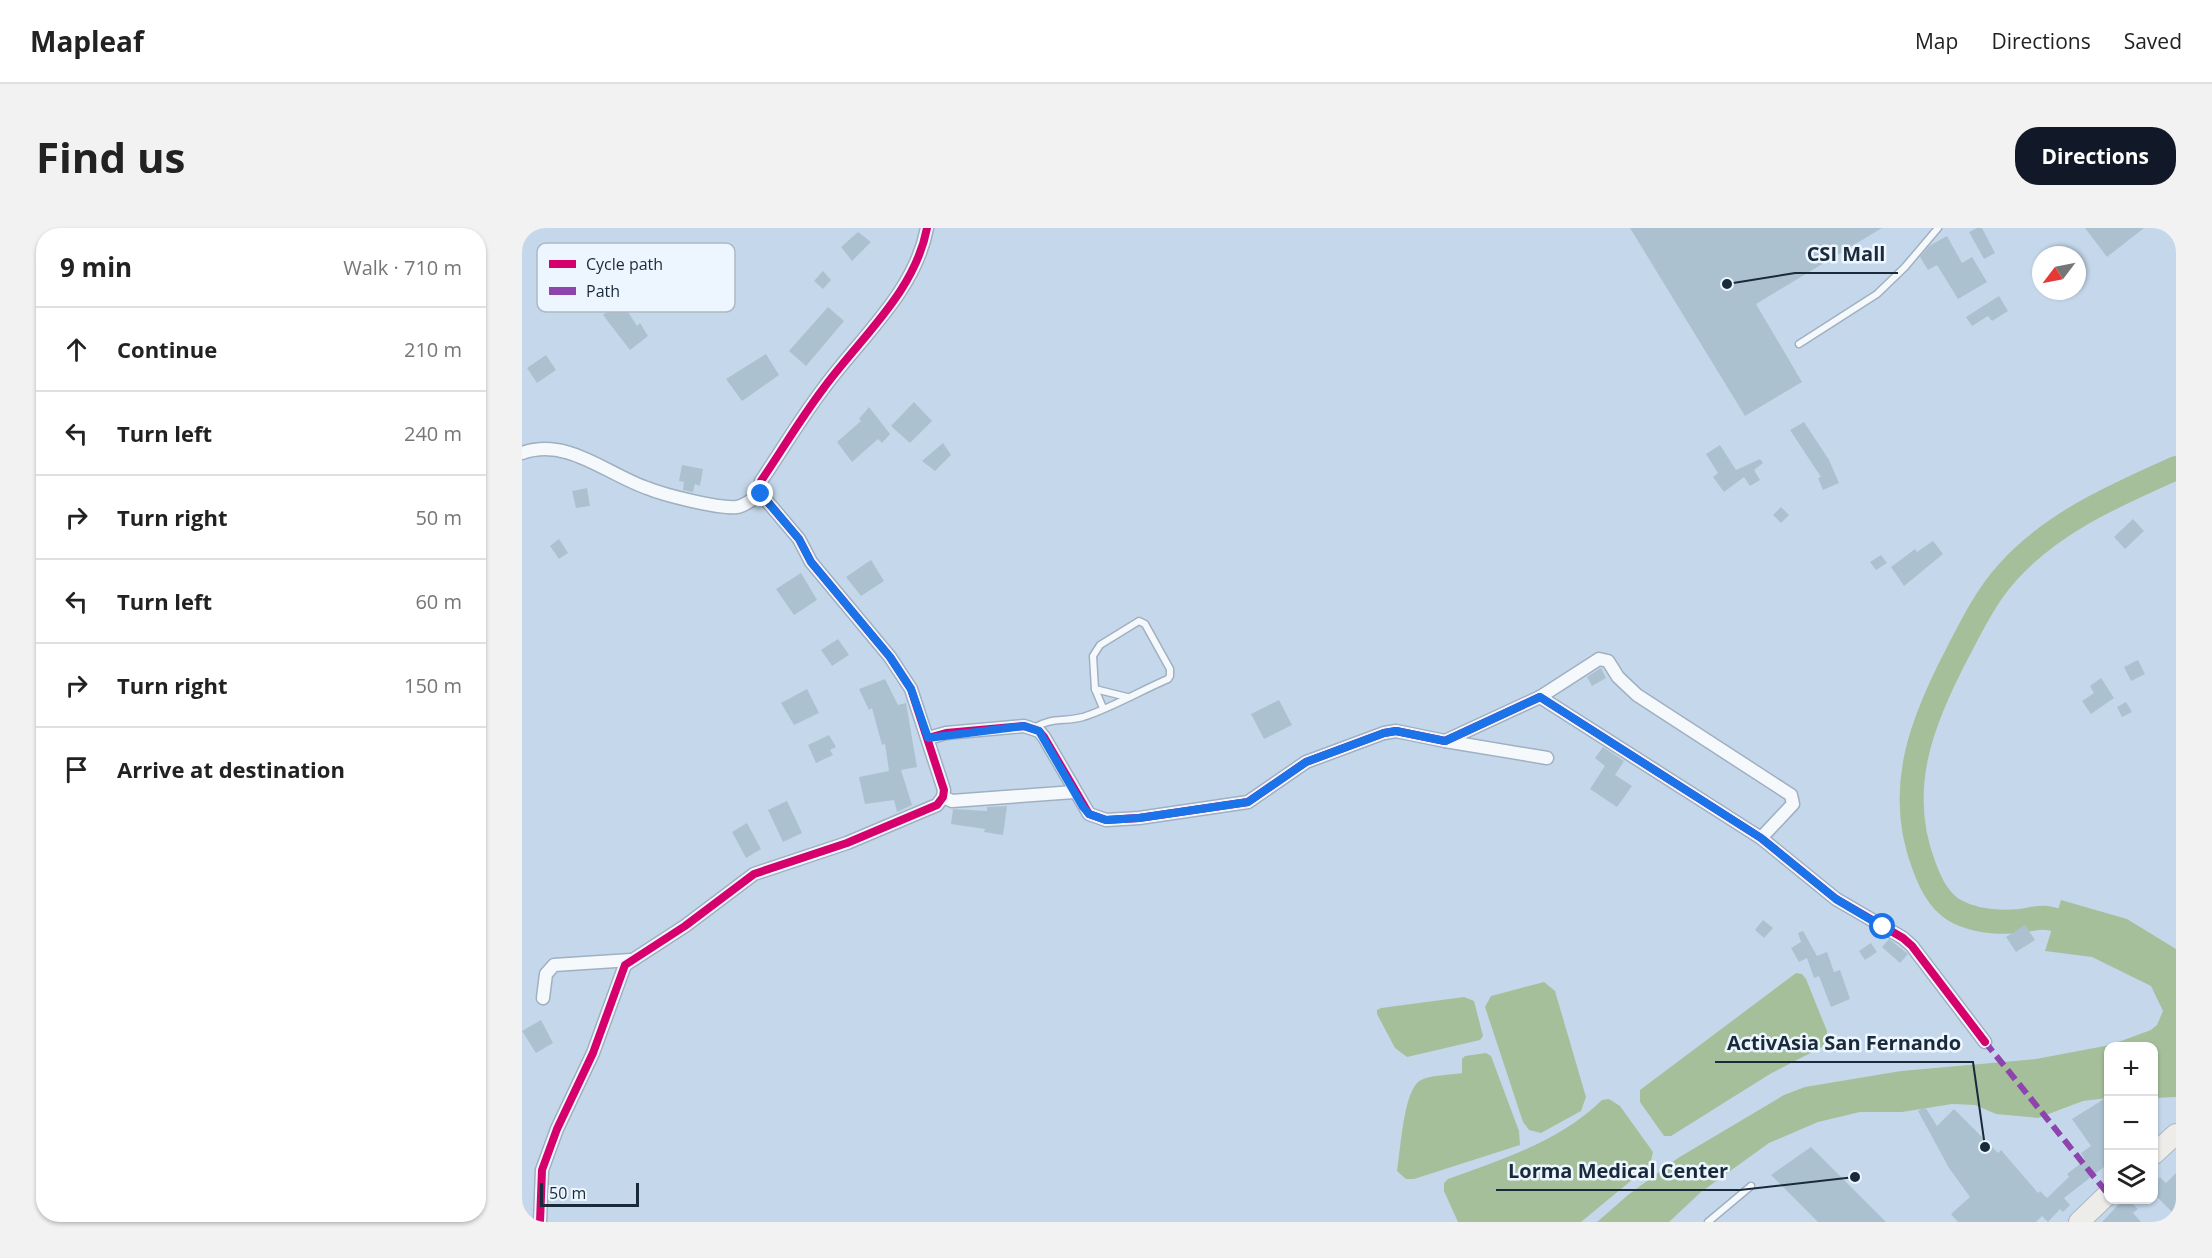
<!DOCTYPE html>
<meta charset="utf-8">
<style>
body{margin:0;font-family:"Open Sans",sans-serif;background:#f2f2f2;color:#222}
.controls{position:absolute;right:18px;bottom:18px;display:grid;overflow:hidden;border-radius:12px;box-shadow:0 2px 4px #0004}
.controls button{width:54px;height:54px;display:grid;place-items:center;padding:0;border:0;border-bottom:2px solid #e0e0e0;background:#fff;color:#222;font:30px sans-serif}
.compass{position:absolute;left:1510px;top:18px;width:54px;height:54px;border-radius:50%;background:#fff;box-shadow:0 2px 4px #0004;rotate:238deg}
.scale{position:absolute;left:18px;bottom:15px;width:99px;box-sizing:border-box;padding-left:6px;border:3px solid #192a3b;border-top:0;font-size:16px;line-height:21px;white-space:nowrap;color:#192a3b;-webkit-text-stroke:4px #edf5ff;paint-order:stroke}
.stop{position:absolute;width:18px;height:18px;margin:-14px;border:4px solid #1a73e8;border-radius:50%;background:#fff}
.stop.end{background:#1a73e8;border-color:#fff;box-shadow:0 2px 6px #0008}
.list{margin:0;padding:0;list-style:none}
h2{display:flex;justify-content:space-between;align-items:center;height:78px;margin:0;padding:0 24px;font-size:26px}
h2 small{font-size:20px;font-weight:400;color:#767676}
.list li{display:grid;grid-template-columns:39px 1fr auto;gap:18px;align-items:center;box-sizing:border-box;height:84px;padding:0 24px;border-top:2px solid #e0e0e0}
.list b{display:block;font-size:22px;white-space:nowrap}
.list em{font-size:20px;font-style:normal;color:#767676}
.icon{flex:none;width:33px;height:33px;fill:none;stroke:currentColor;stroke-width:2;stroke-linecap:round;stroke-linejoin:round}
.map{position:relative;flex:none;width:1654px;height:994px;overflow:hidden;border-radius:24px}
header{display:flex;align-items:center;gap:36px;box-sizing:border-box;height:84px;padding:0 30px;background:#fff;border-bottom:2px solid #e0e0e0}
header strong{font-size:28px}
nav{display:flex;gap:33px;margin-inline-start:auto;font-size:21px}
.intro{display:flex;align-items:center;justify-content:space-between;box-sizing:border-box;height:144px;padding:0 36px}
h1{margin:0;font-size:42px}
.button{padding:15px 27px;border-radius:24px;background:#111827;color:#fff;font-size:21px;font-weight:700}
main{display:flex;gap:36px;padding:0 36px}
aside{flex:1;background:#fff;border-radius:24px;box-shadow:0 2px 4px #0004}
.map>svg:first-child{display:block}
.water{fill:#a6bf9b}
.lines{fill:none;stroke-linecap:round;stroke-linejoin:round}
.river{stroke:#a6bf9b;stroke-width:24}
.building{fill:#acc1cf}
.lane-casing{stroke:#a0b0c1;stroke-width:9}
.street-casing{stroke:#a0b0c1;stroke-width:15}
.primary-casing{stroke:#acb6c2;stroke-width:22}
.lane{stroke:#f6f9fc;stroke-width:6}
.street{stroke:#f6f9fc;stroke-width:12}
.primary{stroke:#edece9;stroke-width:20}
.quiet{stroke:#8e44ad;stroke-width:6;stroke-dasharray:12 6;stroke-linecap:butt}
.cycleway-casing{stroke:#edf5ff;stroke-width:11}
.cycleway{stroke:#d6006c;stroke-width:8}
.route{stroke:#1a73e8;stroke-width:8}
.key{fill:#edf5ff;stroke:#adb8c4;stroke-width:1.5}
.key-label{font-size:16px;fill:#192a3b}
.leader{fill:none;stroke:#192a3b;stroke-width:2}
.callout-dot{fill:#192a3b;stroke:#edf5ff;stroke-width:2}
.callout-label{font-size:20px;text-anchor:middle;font-weight:bold;fill:#192a3b;stroke:#edf5ff;stroke-width:5;stroke-linejoin:round;paint-order:stroke}
</style>
<header>
<strong>Mapleaf</strong>
<nav><a>Map</a><a>Directions</a><a>Saved</a></nav>
</header>
<div class="intro"><h1>Find us</h1><a class="button">Directions</a></div>
<main>
<aside>
<h2>9 min<small>Walk · 710 m</small></h2>
<ul class="list">
<li><svg class="icon" aria-label="ahead" viewBox="0 0 24 24"><path d="M12 20V5M6 11l6-6 6 6"/></svg><div><b>Continue</b></div><em>210 m</em></li>
<li><svg class="icon" aria-label="left" viewBox="0 0 24 24"><path d="M17 20v-9H6M10 6l-5 5 5 5"/></svg><div><b>Turn left</b></div><em>240 m</em></li>
<li><svg class="icon" aria-label="right" viewBox="0 0 24 24"><path d="M7 20v-9h11M14 6l5 5-5 5"/></svg><div><b>Turn right</b></div><em>50 m</em></li>
<li><svg class="icon" aria-label="left" viewBox="0 0 24 24"><path d="M17 20v-9H6M10 6l-5 5 5 5"/></svg><div><b>Turn left</b></div><em>60 m</em></li>
<li><svg class="icon" aria-label="right" viewBox="0 0 24 24"><path d="M7 20v-9h11M14 6l5 5-5 5"/></svg><div><b>Turn right</b></div><em>150 m</em></li>
<li><svg class="icon" aria-label="arrive" viewBox="0 0 24 24"><path d="M6 21V4h12l-3 4 3 4H6"/></svg><div><b>Arrive at destination</b></div></li>
</ul>
</aside>
<div class="map">
<svg width="1654" height="994" viewBox="0 0 1654 994">
<rect width="100%" height="100%" fill="#c5d8eb"/>
<g class="water">
<polygon points="1539,672 1605,691 1654,721 1654,869 1632,870 1632,818 1586,818 1586,870 1561,873 1516,890 1474,886 1453,877 1430,876 1380,884 1338,884 1296,894 1247,915 1179,964 1147,994 1075,994 1106,967 1156,930 1262,867 1283,859 1379,843 1514,831 1588,817 1629,802 1635,797 1641,783 1629,758 1570,729 1523,723"/>
<polygon points="1274,745 1280,746 1284,751 1305,803 1304,817 1248,846 1149,908 1142,908 1118,874 1118,862"/>
<polygon points="1022,754 1033,763 1064,869 1059,883 1019,905 1007,902 1001,894 963,779 969,768"/>
<polygon points="942,769 952,773 961,808 958,812 885,829 873,820 855,786 855,782 859,780"/>
<path d="M964 825 969 828 997 903 998 917 892 951H884L875 943 876 935C879 918 882 860 899 852 910 847 927 847 940 845V831L943 828Z"/>
<path d="M1087 871 1098 878 1131 924 1128 937 1059 994H936L922 963V955L926 951C981 931 1038 913 1080 872Z"/>
</g>
<g class="lines">
<path class="river" d="M1564 702C1551 698 1538 692 1525 690 1516 689 1506 692 1498 693 1476 695 1451 693 1432 682 1416 672 1408 654 1402 638 1372 560 1401 490 1437 422 1451 395 1465 367 1485 345 1530 294 1594 267 1654 240"/>
</g>
<g class="building">
<polygon points="1108,0 1360,0 1234,76 1280,154 1223,188"/>
<polygon points="1455,0 1460,0 1473,25 1462,31 1447,4"/>
<polygon points="1563,0 1622,0 1585,29"/>
<polygon points="336,4 349,14 330,33 319,19"/>
<polygon points="1425,8 1440,35 1450,29 1465,54 1436,71 1415,37 1406,42 1398,29 1407,18"/>
<polygon points="301,43 309,52 301,61 292,53"/>
<polygon points="1477,68 1486,83 1470,93 1466,88 1450,98 1444,89"/>
<polygon points="99,73 115,98 118,95 126,108 108,122 81,87"/>
<polygon points="306,79 322,93 284,138 267,123"/>
<polygon points="244,126 257,147 220,173 204,151"/>
<polygon points="24,127 34,142 15,155 5,140"/>
<polygon points="392,174 410,193 388,215 369,198"/>
<polygon points="347,179 368,206 360,215 356,211 330,234 315,214 339,193 337,191"/>
<polygon points="1282,194 1307,232 1317,255 1301,262 1296,250 1299,249 1268,202"/>
<polygon points="421,215 429,227 413,243 400,233"/>
<polygon points="1198,217 1214,242 1238,231 1241,235 1232,242 1238,252 1228,258 1222,249 1202,264 1191,249 1196,245 1184,226"/>
<polygon points="160,237 181,241 178,258 173,256 171,264 161,262 162,254 157,253"/>
<polygon points="65,260 68,278 54,280 50,263"/>
<polygon points="1259,279 1267,287 1259,295 1251,287"/>
<polygon points="1611,291 1622,303 1603,321 1592,309"/>
<polygon points="37,311 46,325 37,331 28,318"/>
<polygon points="1411,313 1421,326 1382,358 1369,339 1393,321 1395,324"/>
<polygon points="1359,327 1365,335 1354,342 1348,334"/>
<polygon points="349,332 362,353 339,368 324,349"/>
<polygon points="279,345 295,372 272,387 254,361"/>
<polygon points="316,411 327,427 310,438 299,422"/>
<polygon points="1616,432 1623,446 1609,453 1602,439"/>
<polygon points="1079,440 1084,450 1070,458 1065,449"/>
<polygon points="1579,450 1592,470 1569,486 1560,473 1572,465 1568,458"/>
<polygon points="363,451 376,477 384,475 395,539 379,542 390,577 375,584 372,572 343,576 337,549 367,543 363,516 360,517 350,480 347,482 337,461"/>
<polygon points="285,461 297,485 272,497 259,475"/>
<polygon points="757,472 770,497 742,511 729,486"/>
<polygon points="1604,474 1610,484 1600,489 1595,479"/>
<polygon points="307,507 314,519 308,522 311,527 294,535 286,517"/>
<polygon points="1081,519 1102,533 1093,547 1110,558 1095,579 1068,561 1083,538 1073,530"/>
<polygon points="265,573 280,605 261,614 246,582"/>
<polygon points="485,578 481,607 462,604 463,601 429,596 431,581 465,583 465,579"/>
<polygon points="225,595 239,621 224,630 210,604"/>
<polygon points="1241,692 1251,700 1242,710 1233,702"/>
<polygon points="1503,697 1513,712 1494,724 1484,709"/>
<polygon points="1281,703 1295,728 1305,724 1312,744 1318,742 1328,771 1309,779 1297,748 1292,750 1285,730 1277,734 1269,720 1279,714 1276,705"/>
<polygon points="1367,711 1386,726 1378,735 1360,719"/>
<polygon points="1349,715 1355,724 1343,732 1337,723"/>
<polygon points="19,792 31,815 14,825 0,803"/>
<polygon points="1582,871 1587,878 1587,935 1542,970 1548,977 1541,984 1538,981 1526,994 1520,988 1514,994 1436,994 1429,986 1448,969 1427,940 1396,883 1403,879 1415,898 1432,881 1476,925 1479,922 1516,965 1518,963 1525,970 1547,949 1545,946 1563,932 1559,925 1569,918 1550,891"/>
<polygon points="1289,919 1364,994 1296,994 1249,947"/>
<polygon points="1654,945 1654,988 1632,966 1632,955 1638,949 1644,955"/>
<polygon points="1601,972 1607,972 1616,981 1611,985 1619,994 1580,994"/>
</g>
<g class="lines">
<g class="lane-casing">
<g id="lane">
<polyline points="1277,116 1355,66 1383,39 1416,0"/>
<polyline points="573,461 605,469"/>
<path d="M512 500C529 489 543 494 561 489 589 480 618 463 646 451L648 448V441L623 396 617 393 578 417 571 428 573 461 581 480"/>
<polyline points="1186,994 1229,958"/>
</g>
</g>
<g class="street-casing">
<g id="street">
<path d="M0 225C46 209 84 246 125 260 142 267 197 281 215 279 223 278 232 270 239 266"/>
<polyline points="1018,469 1077,431 1086,433 1096,449 1115,467 1269,567 1271,576 1239,610"/>
<polyline points="406,510 424,505 502,498 517,503 522,509 567,586 584,592 617,590 726,574 784,534 862,505 874,503 923,513 1018,469 1239,610 1314,671 1381,710 1390,718 1463,814"/>
<polyline points="923,513 1025,530"/>
<polyline points="421,569 430,573 552,564"/>
<polyline points="21,770 24,746 32,737 109,732"/>
<path d="M18 994 20 942 35 901 71 825 103 737 163 698 232 646 325 615 415 577 421 569 422 562 389 461 368 429 289 334 277 311 239 266V253C260 222 279 190 301 161 338 110 393 64 405 0"/>
</g>
</g>
<g class="primary-casing">
<g id="primary">
<polyline points="1632,926 1654,906"/>
<polyline points="1557,994 1586,966"/>
</g>
</g>
<use href="#lane" class="lane"/>
<use href="#street" class="street"/>
<use href="#primary" class="primary"/>
<polyline class="quiet" points="1463,814 1586,966"/>
<g class="cycleway-casing">
<g id="cycleway">
<polyline points="406,510 424,505 502,498 517,503 522,509 567,586 584,592 617,590 726,574 784,534 862,505 874,503 923,513 1018,469 1239,610 1314,671 1381,710 1390,718 1463,814"/>
<path d="M18 994 20 942 35 901 71 825 103 737 163 698 232 646 325 615 415 577 421 569 422 562 389 461 368 429 289 334 277 311 239 266V253C260 222 279 190 301 161 338 110 393 64 405 0"/>
</g>
</g>
<use href="#cycleway" class="cycleway"/>
</g>
<g class="lines">
<polyline class="route" points="239,266 277,311 289,334 368,429 389,461 406,510 502,498 517,503 561,579 567,586 584,592 617,590 726,574 784,534 862,505 874,503 923,513 1018,469 1239,610 1314,671 1361,699"/>
</g>
<rect x="15" y="15" width="198" height="69" rx="9" class="key"/>
<rect x="27" y="32" width="27" height="8" fill="#d6006c"/>
<rect x="27" y="59" width="27" height="8" fill="#8e44ad"/>
<g class="key-label">
<text x="64" y="42">Cycle path</text>
<text x="64" y="69">Path</text>
</g>
<path class="leader" d="M1205 56L1273 45H1376M1463 919L1451 834H1193M1333 949L1218 962H974"/>
<g class="callout-dot">
<circle cx="1205" cy="56" r="6"/>
<circle cx="1463" cy="919" r="6"/>
<circle cx="1333" cy="949" r="6"/>
</g>
<g class="callout-label">
<text x="1324" y="33">CSI Mall</text>
<text x="1322" y="822">ActivAsia San Fernando</text>
<text x="1096" y="950">Lorma Medical Center</text>
</g>
</svg>
<div class="controls">
<button>+</button>
<button>−</button>
<button><svg class="icon" aria-label="layers" viewBox="0 0 24 24"><path d="M12 4l9 5-9 5-9-5zM3 14l9 5 9-5"/></svg></button>
</div>
<svg class="compass" viewBox="-18 -18 36 36"><path d="M0-13l5 13h-10z" fill="#e53935"/><path d="M0 13l5-13h-10z" fill="#767676"/></svg>
<div class="scale">50 m</div>
<div class="stop" style="left:1361px;top:699px"></div>
<div class="stop end" style="left:239px;top:266px"></div>
</div>
</main>
